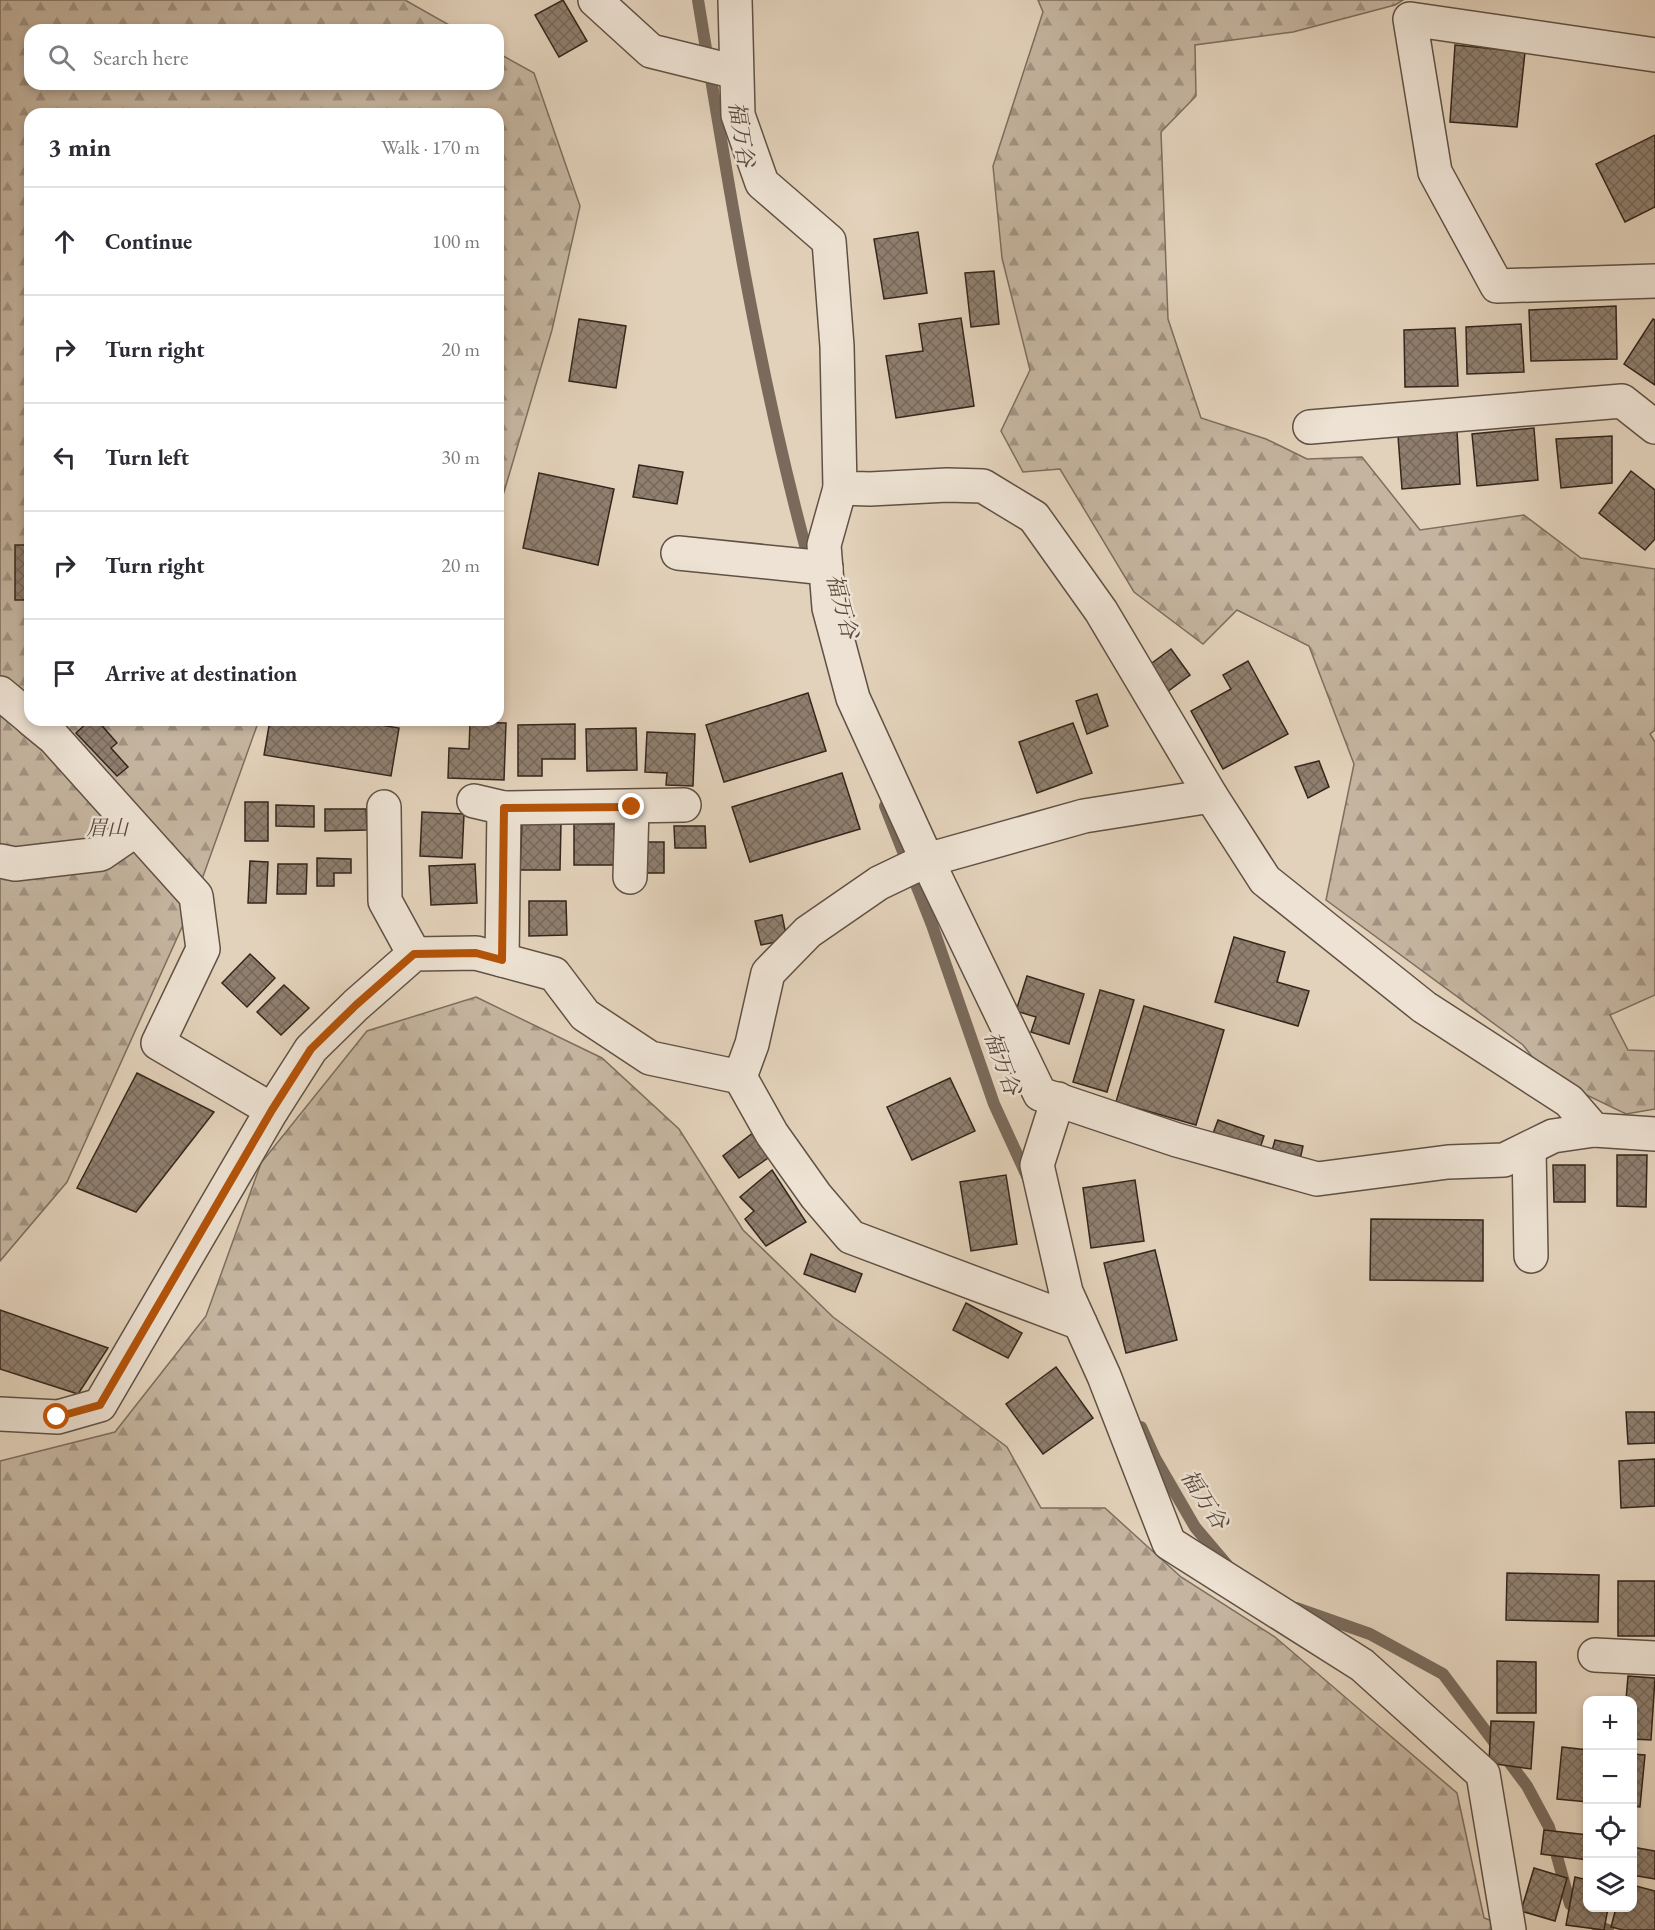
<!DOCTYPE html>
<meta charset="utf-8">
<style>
body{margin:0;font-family:"EB Garamond","Noto Serif JP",serif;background:#f2f2f3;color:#2b2b33}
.controls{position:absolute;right:18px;bottom:18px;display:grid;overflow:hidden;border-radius:12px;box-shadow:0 3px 9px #0003}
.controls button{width:54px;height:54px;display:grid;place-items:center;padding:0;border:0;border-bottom:2px solid #e1e1e2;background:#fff;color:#2b2b33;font:30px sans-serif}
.stop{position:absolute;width:18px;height:18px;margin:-14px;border:4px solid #b45309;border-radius:50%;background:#fff}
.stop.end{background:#b45309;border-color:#fff;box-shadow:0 2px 6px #0008}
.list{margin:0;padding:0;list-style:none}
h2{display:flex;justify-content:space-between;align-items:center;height:78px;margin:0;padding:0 24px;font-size:26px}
h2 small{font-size:20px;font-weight:400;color:#7c7c81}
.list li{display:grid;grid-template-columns:39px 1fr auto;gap:18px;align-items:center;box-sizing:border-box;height:108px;padding:0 24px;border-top:2px solid #e1e1e2}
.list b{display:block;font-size:22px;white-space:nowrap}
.list em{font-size:20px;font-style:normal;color:#7c7c81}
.icon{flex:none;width:33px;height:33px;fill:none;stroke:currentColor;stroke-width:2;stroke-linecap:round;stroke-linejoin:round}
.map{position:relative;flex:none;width:1655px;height:1930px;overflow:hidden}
.search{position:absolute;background:#fff;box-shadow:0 3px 9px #0003;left:24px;top:24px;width:480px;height:66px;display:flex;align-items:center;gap:15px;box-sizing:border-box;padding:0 21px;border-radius:18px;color:#7c7c81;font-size:22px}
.panel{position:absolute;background:#fff;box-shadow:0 3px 9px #0003;left:24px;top:108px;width:480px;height:618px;border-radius:18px}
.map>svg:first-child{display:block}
.forest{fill:url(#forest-firs);stroke:#7d6e5e;stroke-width:1.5}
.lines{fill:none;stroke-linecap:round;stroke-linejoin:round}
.stream{stroke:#7a6a5b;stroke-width:12}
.building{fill:url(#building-cross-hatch);stroke:#35261c;stroke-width:1.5}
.minor-casing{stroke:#605144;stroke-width:36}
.minor{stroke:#ede2d3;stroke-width:33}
.route{stroke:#b45309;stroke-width:8}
.labels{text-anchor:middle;stroke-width:5;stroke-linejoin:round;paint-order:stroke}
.park-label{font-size:21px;font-style:italic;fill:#594a3d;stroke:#ede2d3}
.water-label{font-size:22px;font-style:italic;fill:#58483c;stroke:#ede2d3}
</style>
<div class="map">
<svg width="1655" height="1930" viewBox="0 0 1655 1930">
<defs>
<pattern id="forest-firs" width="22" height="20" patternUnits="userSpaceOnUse" patternTransform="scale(1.5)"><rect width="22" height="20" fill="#c5b5a0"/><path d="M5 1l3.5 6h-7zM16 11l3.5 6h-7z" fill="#a19382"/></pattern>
<pattern id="building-cross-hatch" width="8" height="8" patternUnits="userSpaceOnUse" patternTransform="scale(1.5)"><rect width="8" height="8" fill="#8f7f6f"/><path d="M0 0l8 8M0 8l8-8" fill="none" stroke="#76685a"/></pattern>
</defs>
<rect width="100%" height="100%" fill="#e3d2bb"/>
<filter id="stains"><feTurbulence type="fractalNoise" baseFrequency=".00333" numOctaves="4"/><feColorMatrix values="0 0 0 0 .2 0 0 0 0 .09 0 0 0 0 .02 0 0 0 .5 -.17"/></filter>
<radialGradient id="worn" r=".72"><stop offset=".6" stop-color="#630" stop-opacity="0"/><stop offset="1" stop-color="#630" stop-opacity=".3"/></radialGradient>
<g class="forest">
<polygon points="0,0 405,0 458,30 30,30 30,84 498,84 498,53 534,73 580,206 552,330 498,512 498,114 30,114 30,720 259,720 196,896 67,1182 0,1261"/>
<polygon points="1038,0 1403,0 1395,5 1293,32 1195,45 1196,96 1161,132 1168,319 1201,418 1266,439 1307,459 1362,457 1420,530 1524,515 1581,558 1655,569 1655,730 1650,734 1655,742 1655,995 1610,1015 1628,1050 1655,1051 1655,1109 1626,1114 1547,1076 1523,1045 1326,900 1354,764 1309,646 1237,610 1203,644 1134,592 1060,469 1023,472 1001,431 1030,370 1002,258 993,166 1043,12"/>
<polygon points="476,997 602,1058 679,1129 743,1230 833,1317 1007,1447 1041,1508 1105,1508 1181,1577 1275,1637 1457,1793 1484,1918 1517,1930 0,1930 0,1461 115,1432 206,1316 261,1163 367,1031"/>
</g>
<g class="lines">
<g class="stream">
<path d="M698 0C729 189 759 378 810 564"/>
<polyline points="885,806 932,925 994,1104 1027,1176"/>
<polyline points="1141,1427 1155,1458 1195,1527 1228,1566"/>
<polyline points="1296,1608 1370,1634 1443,1674 1527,1786 1549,1827 1570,1904 1596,1925 1608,1930"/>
</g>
</g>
<g class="building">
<polygon points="563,0 587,41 559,57 535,15"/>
<polygon points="1455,45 1525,52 1517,127 1450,122"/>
<polygon points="1655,135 1655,207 1625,222 1596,164"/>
<polygon points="918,232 927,293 884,299 874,239"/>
<polygon points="994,271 999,324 971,327 965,273"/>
<polygon points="1616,306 1617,359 1531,361 1529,310"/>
<polygon points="961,318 974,406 896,418 886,356 923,351 919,324"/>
<polygon points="579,319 626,326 616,388 569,381"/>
<polygon points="1653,319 1655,320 1655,385 1624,364"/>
<polygon points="1521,324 1524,372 1467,374 1466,327"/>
<polygon points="1455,328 1458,386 1405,387 1404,330"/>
<polygon points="1534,428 1538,480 1477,486 1472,434"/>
<polygon points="1457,431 1460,484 1402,489 1398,436"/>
<polygon points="1612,436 1612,483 1561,488 1556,439"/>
<polygon points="639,465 683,472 677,504 633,497"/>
<polygon points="1631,471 1655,490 1655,539 1645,550 1599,513"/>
<polygon points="539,473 614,489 598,565 523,548"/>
<rect x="15" y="545" width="15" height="55"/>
<polygon points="1171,649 1190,675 1167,692 1148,666"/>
<polygon points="1248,661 1288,734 1223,769 1191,711 1231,689 1223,675"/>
<polygon points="808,693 826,751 724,782 706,725"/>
<polygon points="1097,694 1108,726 1087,734 1076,701"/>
<polygon points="90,720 97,720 117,743 111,748 128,767 117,776 76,733"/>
<polygon points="270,720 351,720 399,728 391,776 264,755"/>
<polygon points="470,722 506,723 504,780 448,778 449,748 469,749"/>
<polygon points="1073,723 1092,773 1037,793 1019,742"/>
<polygon points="575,724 575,759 542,759 542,776 518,776 518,725"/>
<polygon points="636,728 637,770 587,771 586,729"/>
<polygon points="647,732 695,734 693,786 666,785 667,773 645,772"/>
<polygon points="1319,761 1329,787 1308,798 1295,767"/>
<polygon points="842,773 860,829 750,862 732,807"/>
<rect x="245" y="802" width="23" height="39"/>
<polygon points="276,805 314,806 314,827 276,826"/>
<polygon points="325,809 366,809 367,830 325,831"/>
<polygon points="422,812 464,814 462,858 420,856"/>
<polygon points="522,823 561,824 560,870 520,870"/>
<rect x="574" y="824" width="40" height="41"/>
<polygon points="674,826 705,826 706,848 675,848"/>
<rect x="645" y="842" width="19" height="31"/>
<polygon points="317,858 351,859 351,873 334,873 334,886 317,886"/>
<polygon points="250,861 268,862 266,903 248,903"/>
<polygon points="278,864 307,864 306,894 277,894"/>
<polygon points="475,864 477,903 431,905 429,866"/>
<polygon points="529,901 566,901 567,935 529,936"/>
<polygon points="782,915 787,940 761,945 755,921"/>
<polygon points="1234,937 1285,952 1277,982 1309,991 1298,1026 1215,1002"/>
<polygon points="250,954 275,978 247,1007 222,983"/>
<polygon points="1027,976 1084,994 1069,1044 1031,1032 1036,1017 1016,1011"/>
<polygon points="284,985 309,1008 281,1035 257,1012"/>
<polygon points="1100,990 1134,1000 1107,1092 1073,1082"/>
<polygon points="1144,1006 1224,1030 1196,1125 1116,1102"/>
<polygon points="137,1073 214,1112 136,1212 77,1188"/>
<polygon points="950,1078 975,1131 912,1160 887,1107"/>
<polygon points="1218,1120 1264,1136 1258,1154 1211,1139"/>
<polygon points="754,1132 771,1156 739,1178 723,1156"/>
<polygon points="1275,1140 1303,1146 1299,1164 1270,1158"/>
<polygon points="1617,1155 1647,1155 1646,1207 1617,1206"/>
<polygon points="1553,1165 1585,1165 1585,1202 1554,1202"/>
<polygon points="772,1170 806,1222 766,1246 745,1219 754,1211 740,1197"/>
<polygon points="1006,1175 1017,1244 971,1251 960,1182"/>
<polygon points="1135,1180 1144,1241 1091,1248 1083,1188"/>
<polygon points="1371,1219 1483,1220 1483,1281 1370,1280"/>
<polygon points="1155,1250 1177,1340 1126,1353 1104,1263"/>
<polygon points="811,1254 862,1274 855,1292 804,1274"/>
<polygon points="966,1303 1022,1333 1008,1358 953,1330"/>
<polygon points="0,1310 108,1348 78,1394 0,1369"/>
<polygon points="1056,1367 1093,1418 1043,1454 1006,1404"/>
<polygon points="1626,1412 1655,1412 1655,1443 1628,1444"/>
<polygon points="1655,1459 1655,1506 1621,1508 1619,1461"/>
<polygon points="1507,1573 1599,1575 1598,1622 1506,1620"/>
<rect x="1618" y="1581" width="37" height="55"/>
<polygon points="1497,1661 1536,1662 1536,1713 1497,1713"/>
<polygon points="1628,1676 1655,1678 1651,1740 1632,1739 1632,1700 1626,1700"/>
<polygon points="1491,1721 1534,1722 1531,1769 1489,1763"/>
<polygon points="1562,1747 1588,1750 1588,1802 1557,1799"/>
<polygon points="1632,1754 1645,1755 1640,1807 1632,1806"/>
<polygon points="1544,1830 1588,1835 1588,1860 1541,1854"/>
<polygon points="1632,1847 1655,1851 1655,1879 1632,1875"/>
<polygon points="1534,1868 1567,1878 1555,1921 1521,1911"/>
<polygon points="1575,1877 1588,1880 1588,1908 1608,1908 1604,1930 1566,1925"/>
<polygon points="1632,1885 1655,1891 1655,1930 1623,1930 1611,1927 1616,1908 1632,1908"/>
</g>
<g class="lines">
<g class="minor-casing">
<g id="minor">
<polyline points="595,0 651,51 736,72"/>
<polyline points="735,0 738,115 762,183 829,241 837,346 840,488 870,489 947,485 983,486 1034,517 1101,611 1211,796 1265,880 1424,1007 1569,1101 1594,1130 1655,1134"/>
<polyline points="1655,55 1410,19 1435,172 1497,286 1655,281"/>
<polyline points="1310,427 1622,401 1655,427"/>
<polyline points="840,488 824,545 829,608 853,698 927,860 1084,816 1211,796"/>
<polyline points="678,553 826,568"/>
<polyline points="0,693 30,718"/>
<polyline points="32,720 54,738 196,896 203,949 158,1043 272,1110"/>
<polyline points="474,801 504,808 684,805"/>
<polyline points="384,807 385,901 414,954"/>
<polyline points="0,861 15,864 101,854 136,830"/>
<polyline points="630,877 632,807"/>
<polyline points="502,960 504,808"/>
<polyline points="740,1077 772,1134 816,1196 851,1237 1080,1323"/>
<polyline points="1058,1099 1037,1165 1066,1292 1104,1376 1169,1543 1362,1665 1483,1774 1509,1930"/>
<polyline points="1529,1148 1531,1256"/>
<polyline points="0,1414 58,1417 100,1405 272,1110 311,1049 356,1005 414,954 476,953 554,974 585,1015 650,1058 740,1077 752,1044 768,973 808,932 879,883 927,860 1040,1094 1177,1140 1317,1179 1448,1162 1504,1160 1553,1136 1594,1130"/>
<polyline points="1595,1655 1655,1658"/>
</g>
</g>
<use href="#minor" class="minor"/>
</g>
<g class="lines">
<polyline class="route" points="57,1417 100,1405 272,1110 311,1049 356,1005 414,954 476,953 502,960 504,808 632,807"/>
</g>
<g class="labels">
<g class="park-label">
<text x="107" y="835">眉山</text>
</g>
<g class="water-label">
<text transform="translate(742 134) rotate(81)" y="8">福万谷</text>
<text transform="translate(843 606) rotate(75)" y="8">福万谷</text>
<text transform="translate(1003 1063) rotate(70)" y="8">福万谷</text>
<text transform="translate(1205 1499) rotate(57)" y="8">福万谷</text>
</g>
</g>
<rect width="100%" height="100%" filter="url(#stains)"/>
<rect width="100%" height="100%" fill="url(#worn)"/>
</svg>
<div class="controls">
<button>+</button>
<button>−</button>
<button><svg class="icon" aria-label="locate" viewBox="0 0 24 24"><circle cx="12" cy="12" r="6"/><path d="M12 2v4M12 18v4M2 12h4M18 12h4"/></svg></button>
<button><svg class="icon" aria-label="layers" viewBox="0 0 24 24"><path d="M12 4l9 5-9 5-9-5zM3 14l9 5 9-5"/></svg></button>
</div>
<div class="stop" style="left:57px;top:1417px"></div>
<div class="stop end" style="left:632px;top:807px"></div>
<div class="search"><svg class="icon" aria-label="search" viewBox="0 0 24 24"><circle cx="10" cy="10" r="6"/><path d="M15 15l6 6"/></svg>Search here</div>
<section class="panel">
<h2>3 min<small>Walk · 170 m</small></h2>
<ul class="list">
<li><svg class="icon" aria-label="ahead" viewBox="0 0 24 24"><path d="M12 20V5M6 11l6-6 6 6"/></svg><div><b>Continue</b></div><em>100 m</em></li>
<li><svg class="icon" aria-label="right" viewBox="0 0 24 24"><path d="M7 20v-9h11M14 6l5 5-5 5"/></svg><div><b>Turn right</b></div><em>20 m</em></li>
<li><svg class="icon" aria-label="left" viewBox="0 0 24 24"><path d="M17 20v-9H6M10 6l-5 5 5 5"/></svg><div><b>Turn left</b></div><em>30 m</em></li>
<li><svg class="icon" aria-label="right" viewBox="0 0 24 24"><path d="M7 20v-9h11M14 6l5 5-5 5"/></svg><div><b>Turn right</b></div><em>20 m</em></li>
<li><svg class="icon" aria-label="arrive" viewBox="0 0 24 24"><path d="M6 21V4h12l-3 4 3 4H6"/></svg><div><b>Arrive at destination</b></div></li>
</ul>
</section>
</div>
